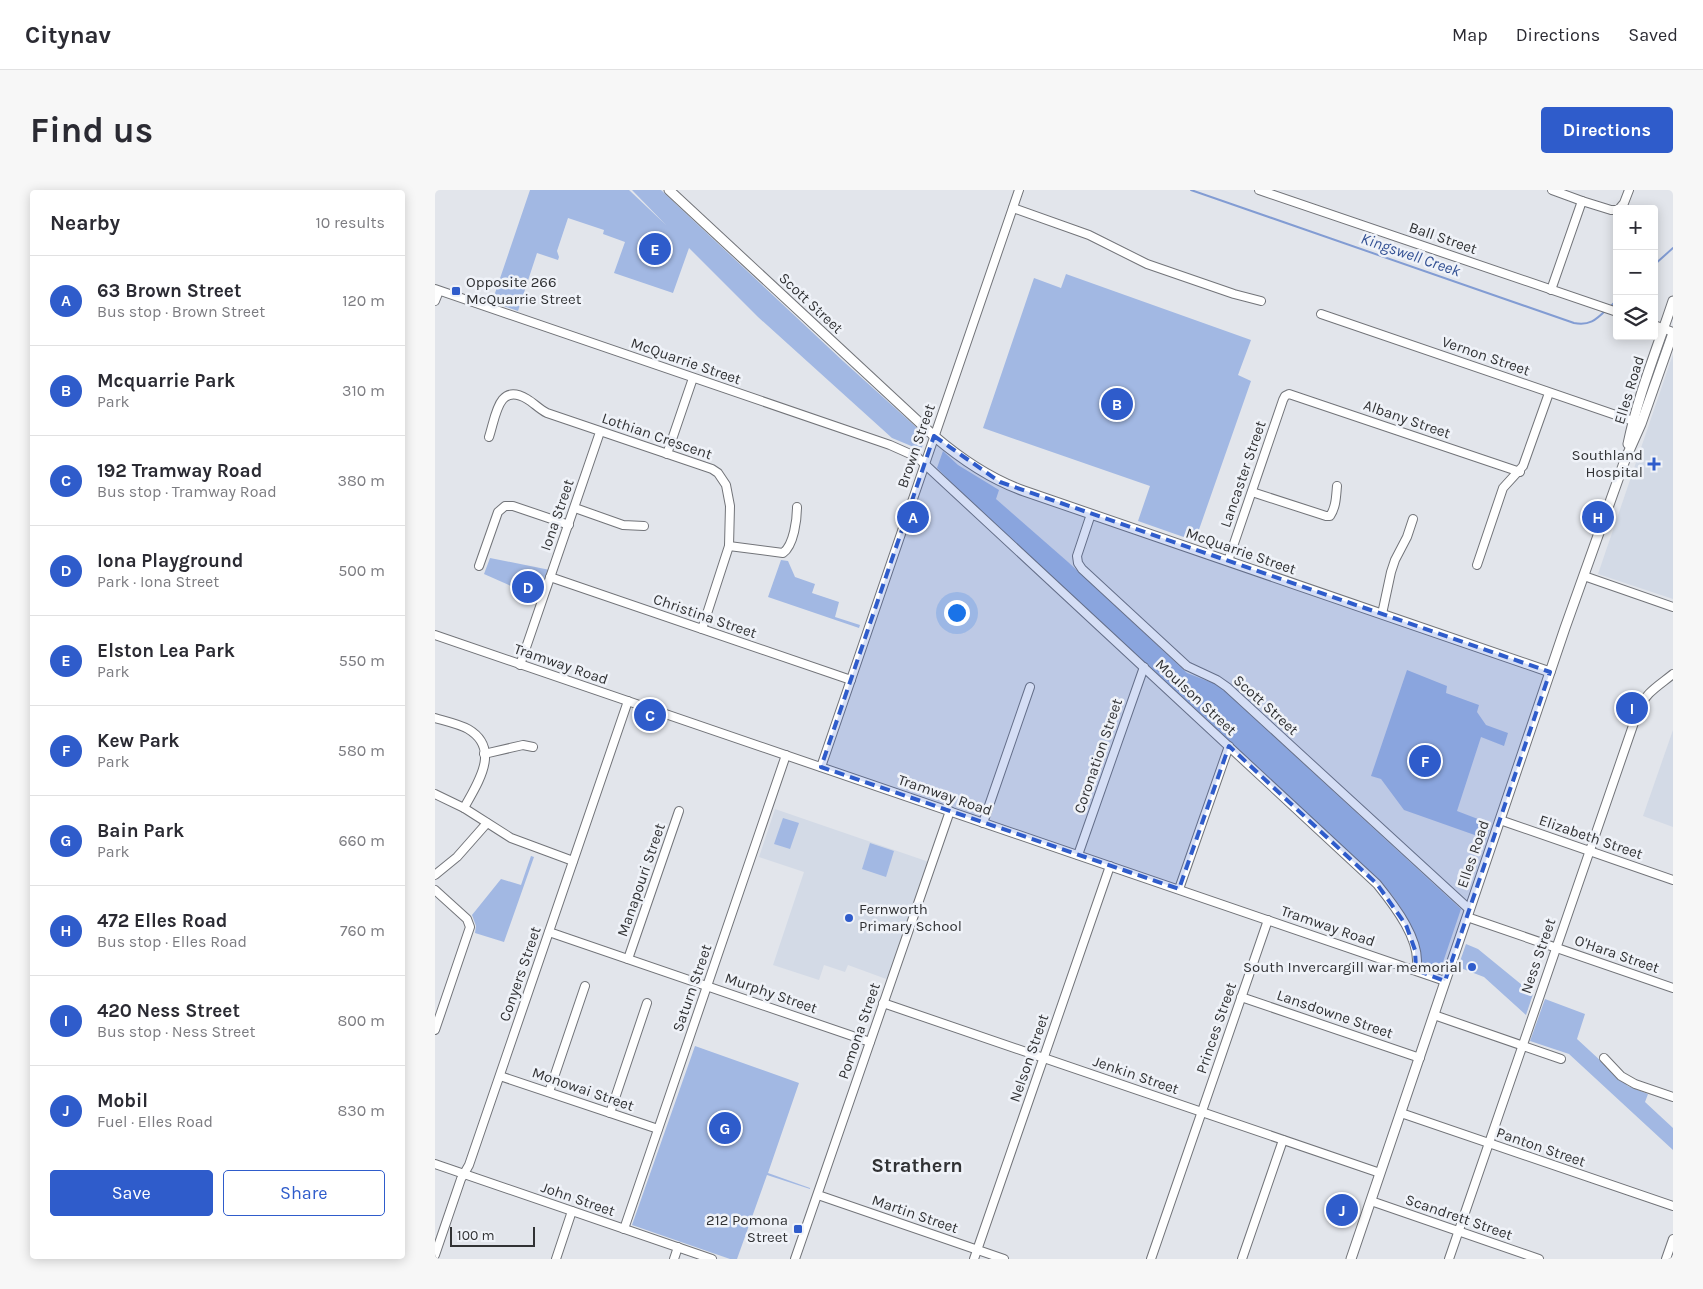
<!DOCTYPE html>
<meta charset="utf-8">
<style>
body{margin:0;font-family:Karla,sans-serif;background:#f7f7f7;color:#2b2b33}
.controls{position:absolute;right:15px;top:15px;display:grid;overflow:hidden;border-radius:5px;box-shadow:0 2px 12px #0003}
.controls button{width:45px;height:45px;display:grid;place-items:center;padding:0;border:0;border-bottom:1px solid #e1e1e2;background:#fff;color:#2b2b33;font:25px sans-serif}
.scale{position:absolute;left:15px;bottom:12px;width:85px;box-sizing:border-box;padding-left:5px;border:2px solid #313234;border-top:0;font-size:14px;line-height:18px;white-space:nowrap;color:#313234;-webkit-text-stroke:4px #eff2f8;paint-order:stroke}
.you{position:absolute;left:521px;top:422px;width:18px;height:18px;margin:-12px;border:4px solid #fff;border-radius:50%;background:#1a73e8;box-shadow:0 0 0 8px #1a73e833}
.badge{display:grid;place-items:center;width:32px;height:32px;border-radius:50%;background:#2f5ccb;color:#fff;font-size:16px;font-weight:700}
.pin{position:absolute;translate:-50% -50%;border:2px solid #fff;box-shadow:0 1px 5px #0006}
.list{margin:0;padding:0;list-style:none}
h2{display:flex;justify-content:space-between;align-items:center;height:65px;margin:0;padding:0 20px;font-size:21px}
h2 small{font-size:16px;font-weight:400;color:#7c7c81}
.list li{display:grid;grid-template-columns:32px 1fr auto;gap:15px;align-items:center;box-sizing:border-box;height:90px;padding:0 20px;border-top:1px solid #e1e1e2}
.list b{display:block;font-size:19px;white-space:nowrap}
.list p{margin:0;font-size:16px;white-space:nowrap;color:#7c7c81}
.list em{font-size:16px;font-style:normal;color:#7c7c81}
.actions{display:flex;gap:10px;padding:15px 20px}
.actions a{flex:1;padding:11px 0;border:1px solid #2f5ccb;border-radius:5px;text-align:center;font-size:18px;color:#2f5ccb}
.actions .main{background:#2f5ccb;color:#fff}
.icon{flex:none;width:28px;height:28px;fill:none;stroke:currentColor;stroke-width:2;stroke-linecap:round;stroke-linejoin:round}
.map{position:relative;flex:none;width:1238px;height:1069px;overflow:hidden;border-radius:5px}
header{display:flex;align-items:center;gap:30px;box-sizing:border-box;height:70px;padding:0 25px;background:#fff;border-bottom:1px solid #e1e1e2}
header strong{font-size:24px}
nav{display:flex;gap:28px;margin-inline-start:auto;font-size:18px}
.intro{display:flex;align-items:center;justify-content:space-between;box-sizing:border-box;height:120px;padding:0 30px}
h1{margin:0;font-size:35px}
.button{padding:12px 22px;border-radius:5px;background:#2f5ccb;color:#fff;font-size:18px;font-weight:700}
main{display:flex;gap:30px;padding:0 30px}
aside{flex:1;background:#fff;border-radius:5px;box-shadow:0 2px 12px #0003}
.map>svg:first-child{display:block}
.built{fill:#d3dae6}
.green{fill:#a2b8e3}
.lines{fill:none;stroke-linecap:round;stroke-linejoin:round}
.stream{stroke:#829cd3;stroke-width:2}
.minor-casing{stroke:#727479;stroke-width:10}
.major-casing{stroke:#727479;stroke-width:11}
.minor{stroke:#fff;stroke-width:8}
.major{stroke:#fff;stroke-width:9}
.marked{fill:#2f5ccb;fill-opacity:0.2;stroke:#2f5ccb;stroke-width:4;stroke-dasharray:10 6;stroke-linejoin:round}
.poi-dot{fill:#2f5ccb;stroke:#eff2f8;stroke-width:2}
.labels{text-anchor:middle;stroke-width:5;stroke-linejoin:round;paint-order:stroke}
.street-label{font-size:15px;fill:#313234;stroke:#eff2f8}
.poi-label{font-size:15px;fill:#313234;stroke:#eff2f8;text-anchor:end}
.water-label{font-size:16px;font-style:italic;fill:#335194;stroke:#eff2f8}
.district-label{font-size:20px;font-weight:bold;fill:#313234;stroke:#eff2f8}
</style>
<header>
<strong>Citynav</strong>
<nav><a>Map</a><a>Directions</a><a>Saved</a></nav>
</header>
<div class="intro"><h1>Find us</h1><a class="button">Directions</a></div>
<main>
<aside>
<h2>Nearby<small>10 results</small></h2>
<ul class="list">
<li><span class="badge">A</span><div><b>63 Brown Street</b><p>Bus stop · Brown Street</p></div><em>120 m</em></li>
<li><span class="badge">B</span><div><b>Mcquarrie Park</b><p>Park</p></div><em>310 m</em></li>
<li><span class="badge">C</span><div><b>192 Tramway Road</b><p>Bus stop · Tramway Road</p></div><em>380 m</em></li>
<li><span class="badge">D</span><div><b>Iona Playground</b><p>Park · Iona Street</p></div><em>500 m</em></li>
<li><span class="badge">E</span><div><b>Elston Lea Park</b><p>Park</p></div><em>550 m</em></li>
<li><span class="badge">F</span><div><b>Kew Park</b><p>Park</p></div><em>580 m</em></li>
<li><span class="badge">G</span><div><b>Bain Park</b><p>Park</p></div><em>660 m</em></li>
<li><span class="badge">H</span><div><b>472 Elles Road</b><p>Bus stop · Elles Road</p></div><em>760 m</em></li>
<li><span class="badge">I</span><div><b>420 Ness Street</b><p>Bus stop · Ness Street</p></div><em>800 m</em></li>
<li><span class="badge">J</span><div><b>Mobil</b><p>Fuel · Elles Road</p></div><em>830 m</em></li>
</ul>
<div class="actions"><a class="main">Save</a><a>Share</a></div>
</aside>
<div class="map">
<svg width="1238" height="1069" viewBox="0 0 1238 1069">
<rect width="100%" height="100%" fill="#e2e5eb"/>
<g class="built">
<polygon points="1238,164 1238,409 1163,384"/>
<polygon points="1238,540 1238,637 1208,626"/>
<polygon points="340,619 494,672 454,790 413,775 410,782 389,775 384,790 338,775 369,682 324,667"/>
</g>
<g class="green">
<polygon points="95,0 194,0 231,35 197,0 226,0 408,171 491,246 486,260 457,248 323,127 254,58 238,103 179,83 190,52 168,44 169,40 133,28 122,61 124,67 123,70 102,63 83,121 57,112"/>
<polygon points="631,84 816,150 803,185 816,191 760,351 703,331 715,296 548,238 599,88 626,98"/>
<path d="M508 261 523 275 564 300 561 309 633 372 752 483 783 495 1026 719 1005 781 988 776C980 740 972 722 948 694L533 310 502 278Z"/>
<polygon points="55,368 115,380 105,409 49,384"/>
<polygon points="346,370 353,371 360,387 380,394 377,403 404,412 400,427 425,435 424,438 333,407"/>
<polygon points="972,480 1012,496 1011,503 1044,515 1042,522 1051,535 1073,543 1069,556 1046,547 1022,621 1056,634 1051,649 969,620 946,589 936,586"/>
<polygon points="348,628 364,633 355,659 339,654"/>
<polygon points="435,653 459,661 451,687 427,679"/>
<polygon points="96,666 99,667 69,752 40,743 41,736 37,725 66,689 86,695"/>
<polygon points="1031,754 1043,759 1098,804 1091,825 1049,787 1023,777"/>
<polygon points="1110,809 1150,824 1142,849 1193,896 1213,904 1210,912 1238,938 1238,960 1134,864 1095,851"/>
<polygon points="260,856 364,893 333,983 375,998 375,999 332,985 302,1069 295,1069 197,1035"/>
</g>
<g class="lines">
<g class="stream">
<path d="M756 0 1139 133C1154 136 1161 130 1171 120"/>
<polyline points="1219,75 1238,58"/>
<polyline points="1175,117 1182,110"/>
</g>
<g class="minor-casing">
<g id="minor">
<polyline points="824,0 1182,122"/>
<polyline points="1117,0 1147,11"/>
<polyline points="578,18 654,45 712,74 799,104 826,111"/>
<polyline points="1184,19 1189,13 1194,0"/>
<path d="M0 99 455 255 482 267 942 694C959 715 988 752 981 780"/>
<polyline points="1116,100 1147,11 1176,20 1182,20"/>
<polyline points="0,111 4,101"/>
<polyline points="886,124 1204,233"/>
<polyline points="1219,135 1238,142"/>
<path d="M54 247C61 226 63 192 92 209 99 213 104 219 112 223L277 279 283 283 291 295 295 316 294 356 267 439"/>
<polyline points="232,264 258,188"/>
<path d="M817 302 891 326H895C901 317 901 307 902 296"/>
<polyline points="140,318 188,335 209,336"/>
<polyline points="656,324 642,366 643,373 647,379 752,476 782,490 792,497 1034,719"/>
<path d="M294 356 348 363C359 355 362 329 362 317"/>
<polyline points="793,371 848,210 850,206 854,204 1085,282"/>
<polyline points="1042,375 1068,298 1088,276 1114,203"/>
<polyline points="44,376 63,322 70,316 78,316 134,335"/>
<polyline points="1149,386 1238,417"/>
<polyline points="115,387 416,490"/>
<polyline points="947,424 956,382 960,370 972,347 978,329"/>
<polyline points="0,445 1010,791"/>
<polyline points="85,475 165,242"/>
<path d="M0 528C10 531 24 534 33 539 67 559 42 594 29 618"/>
<polyline points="49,564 88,555 98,557"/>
<polyline points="386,577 584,0"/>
<polyline points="0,604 29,618 76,648 138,671"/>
<polyline points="1065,630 1238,690"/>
<polyline points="548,633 595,497"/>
<polyline points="643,665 709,477"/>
<polyline points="0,685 22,667 52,633"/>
<polyline points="744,699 794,556"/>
<polyline points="0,700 32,729 35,737 0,840"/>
<polyline points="1032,727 1238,798"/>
<polyline points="114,742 435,852"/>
<polyline points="193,769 244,621"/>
<polyline points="806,807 985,868"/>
<polyline points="448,813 945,983"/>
<polyline points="999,825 1126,869"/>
<polyline points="1169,868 1186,886 1200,894 1238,907"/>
<polyline points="65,886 223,939"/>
<polyline points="114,902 150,796"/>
<polyline points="175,923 212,813"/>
<polyline points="966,923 1238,1016"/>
<polyline points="0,974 277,1069"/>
<polyline points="383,1005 569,1069"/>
<polyline points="936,1011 1104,1069"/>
<polyline points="189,1039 351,565"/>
<polyline points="0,1065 26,989 34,975 193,511"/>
<polyline points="121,1069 137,1021"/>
<polyline points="239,1069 243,1057"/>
<polyline points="360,1069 515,621"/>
<polyline points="539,1069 675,676"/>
<polyline points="716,1069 833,730"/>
<polyline points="807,1069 848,950"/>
<path d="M1014 1069 1203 521C1211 502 1222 497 1238 484"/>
<polyline points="1231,1069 1238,1049"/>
</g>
</g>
<g class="major-casing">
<g id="major">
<path d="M234 0 499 246C526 269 555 289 589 301L1115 482"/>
<path d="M1193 254C1203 205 1222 159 1238 111"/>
<polyline points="916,1069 1130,438 1190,270 1206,234 1238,143"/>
</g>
</g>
<use href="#minor" class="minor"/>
<use href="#major" class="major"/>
</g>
<path class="marked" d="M499 246 565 292 1115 482 1010 791 981 780 980 760 971 735 942 694 794 556 744 699 386 577Z"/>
<g class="poi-dot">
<rect x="16" y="96" width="10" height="10" rx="2.5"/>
<path d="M1216.5 266.5h5v5h5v5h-5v5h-5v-5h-5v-5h5z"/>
<circle cx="414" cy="728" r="5"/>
<circle cx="1037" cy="777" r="5"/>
<rect x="358" y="1034" width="10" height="10" rx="2.5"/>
</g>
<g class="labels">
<g class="street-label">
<text transform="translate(1008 48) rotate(19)" y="5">Ball Street</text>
<text transform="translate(376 113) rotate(43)" y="5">Scott Street</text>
<text transform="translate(1051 166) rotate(19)" y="5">Vernon Street</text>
<text transform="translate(251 171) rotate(19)" y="5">McQuarrie Street</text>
<text transform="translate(1194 200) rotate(-73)" y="5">Elles Road</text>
<text transform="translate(972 229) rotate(19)" y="5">Albany Street</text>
<text transform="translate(222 246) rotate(19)" y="5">Lothian Crescent</text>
<text transform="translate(481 256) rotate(-71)" y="5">Brown Street</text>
<text transform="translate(808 284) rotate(-71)" y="5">Lancaster Street</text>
<text transform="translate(122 325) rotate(-71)" y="5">Iona Street</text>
<text transform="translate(806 361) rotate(19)" y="5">McQuarrie Street</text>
<text transform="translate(270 426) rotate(19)" y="5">Christina Street</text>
<text transform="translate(126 474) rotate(19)" y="5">Tramway Road</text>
<text transform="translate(761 507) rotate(43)" y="5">Moulson Street</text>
<text transform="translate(831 515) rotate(42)" y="5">Scott Street</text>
<text transform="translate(663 566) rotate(-71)" y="5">Coronation Street</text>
<text transform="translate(510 605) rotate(19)" y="5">Tramway Road</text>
<text transform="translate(1156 647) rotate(19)" y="5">Elizabeth Street</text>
<text transform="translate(1038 664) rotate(-71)" y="5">Elles Road</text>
<text transform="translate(206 690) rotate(-71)" y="5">Manapouri Street</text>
<text transform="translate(893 736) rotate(19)" y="5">Tramway Road</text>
<text transform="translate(1182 764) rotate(19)" y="5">O'Hara Street</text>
<text transform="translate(1103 766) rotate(-71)" y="5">Ness Street</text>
<text transform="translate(85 784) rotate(-71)" y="5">Conyers Street</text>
<text transform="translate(257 798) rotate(-71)" y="5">Saturn Street</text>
<text transform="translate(336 803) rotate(19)" y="5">Murphy Street</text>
<text transform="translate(900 824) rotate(19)" y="5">Lansdowne Street</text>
<text transform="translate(781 838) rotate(-71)" y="5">Princes Street</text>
<text transform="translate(424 841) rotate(-71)" y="5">Pomona Street</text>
<text transform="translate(594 868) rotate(-71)" y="5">Nelson Street</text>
<text transform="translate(701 885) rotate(19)" y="5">Jenkin Street</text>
<text transform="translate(148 899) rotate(19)" y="5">Monowai Street</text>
<text transform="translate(1106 957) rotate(19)" y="5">Panton Street</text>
<text transform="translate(143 1009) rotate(19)" y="5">John Street</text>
<text transform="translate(480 1024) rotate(19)" y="5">Martin Street</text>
<text transform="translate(1024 1027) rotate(19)" y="5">Scandrett Street</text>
</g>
<g class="poi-label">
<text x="31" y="97" text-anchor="start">Opposite 266<tspan x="31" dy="17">McQuarrie Street</tspan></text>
<text x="1208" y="270">Southland<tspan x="1208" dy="17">Hospital</tspan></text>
<text x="424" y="724" text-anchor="start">Fernworth<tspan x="424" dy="17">Primary School</tspan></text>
<text x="1027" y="782">South Invercargill war memorial</text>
<text x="353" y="1035">212 Pomona<tspan x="353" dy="17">Street</tspan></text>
</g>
<g class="water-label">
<text transform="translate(976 64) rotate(19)" y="6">Kingswell Creek</text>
</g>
<g class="district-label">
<text x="482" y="982">Strathern</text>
</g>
</g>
</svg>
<div class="controls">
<button>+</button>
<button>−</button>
<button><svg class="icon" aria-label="layers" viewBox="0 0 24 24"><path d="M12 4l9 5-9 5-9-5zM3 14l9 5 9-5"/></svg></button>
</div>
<div class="scale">100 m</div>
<div class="you"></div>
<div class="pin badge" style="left:478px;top:327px">A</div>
<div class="pin badge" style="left:682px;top:214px">B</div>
<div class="pin badge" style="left:215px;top:525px">C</div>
<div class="pin badge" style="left:93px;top:397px">D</div>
<div class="pin badge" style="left:220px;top:59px">E</div>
<div class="pin badge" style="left:990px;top:571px">F</div>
<div class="pin badge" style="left:290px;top:938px">G</div>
<div class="pin badge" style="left:1163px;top:327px">H</div>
<div class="pin badge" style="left:1197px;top:518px">I</div>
<div class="pin badge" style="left:907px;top:1020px">J</div>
</div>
</main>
